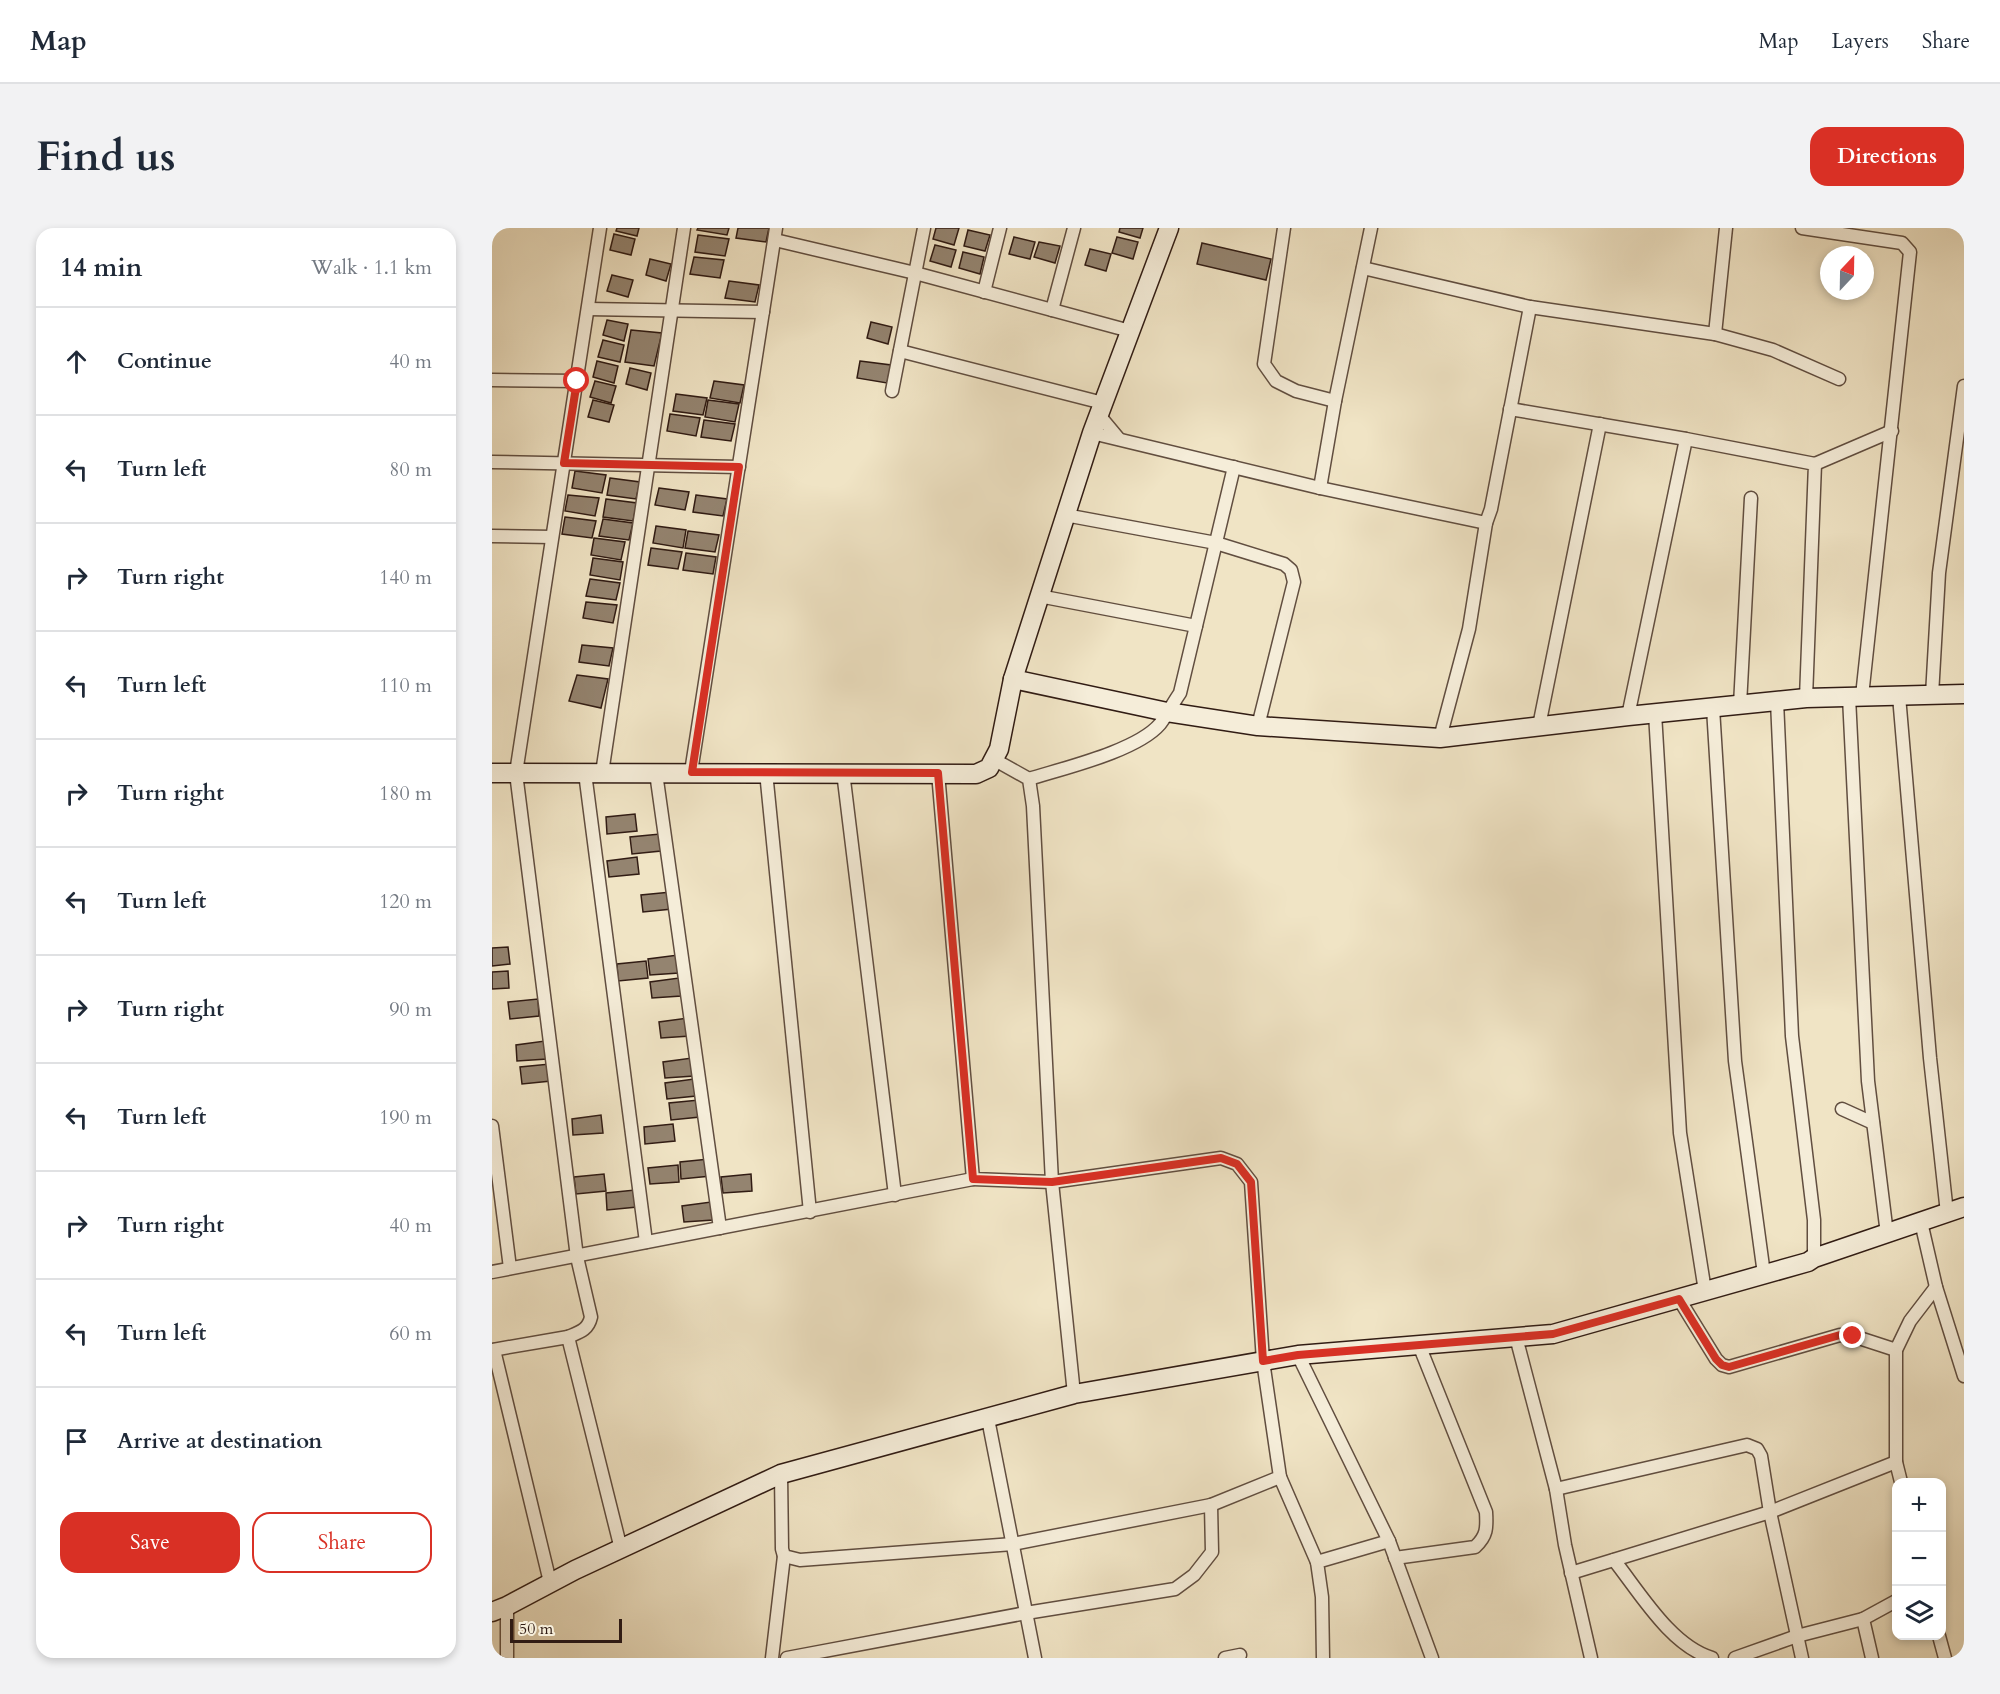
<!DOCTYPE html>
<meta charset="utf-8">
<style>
body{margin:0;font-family:Cardo,serif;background:#f2f2f3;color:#1f2937}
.controls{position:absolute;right:18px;bottom:18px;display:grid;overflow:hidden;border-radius:12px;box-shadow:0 3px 9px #0003}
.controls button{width:54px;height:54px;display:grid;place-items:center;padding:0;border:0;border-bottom:2px solid #e0e1e3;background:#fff;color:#1f2937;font:30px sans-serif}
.compass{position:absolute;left:1328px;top:18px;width:54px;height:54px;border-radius:50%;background:#fff;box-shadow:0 3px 9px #0003;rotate:22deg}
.scale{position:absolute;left:18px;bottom:15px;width:112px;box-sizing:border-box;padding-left:6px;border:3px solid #311c14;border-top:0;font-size:16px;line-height:21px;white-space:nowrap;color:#311c14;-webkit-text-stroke:4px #f5edd9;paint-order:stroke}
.stop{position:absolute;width:18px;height:18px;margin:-14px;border:4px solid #d93025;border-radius:50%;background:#fff}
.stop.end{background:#d93025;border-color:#fff;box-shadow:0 2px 6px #0008}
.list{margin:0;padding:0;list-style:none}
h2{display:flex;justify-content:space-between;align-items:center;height:78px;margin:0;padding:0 24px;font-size:26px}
h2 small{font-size:20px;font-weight:400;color:#747a83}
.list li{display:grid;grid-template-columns:39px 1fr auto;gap:18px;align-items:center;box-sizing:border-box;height:108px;padding:0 24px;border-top:2px solid #e0e1e3}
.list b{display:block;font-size:22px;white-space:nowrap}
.list em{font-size:20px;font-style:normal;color:#747a83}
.actions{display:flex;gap:12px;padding:18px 24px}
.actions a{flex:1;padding:14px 0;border:2px solid #d93025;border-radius:18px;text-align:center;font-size:21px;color:#d93025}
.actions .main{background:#d93025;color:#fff}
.icon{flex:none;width:33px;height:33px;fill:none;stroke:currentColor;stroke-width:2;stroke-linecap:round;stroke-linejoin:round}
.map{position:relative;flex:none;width:1472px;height:1430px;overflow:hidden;border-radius:18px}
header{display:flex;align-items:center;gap:36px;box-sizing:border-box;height:84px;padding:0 30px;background:#fff;border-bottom:2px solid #e0e1e3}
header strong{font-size:28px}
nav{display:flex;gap:33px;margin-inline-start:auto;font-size:21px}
.intro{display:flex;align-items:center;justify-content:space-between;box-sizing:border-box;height:144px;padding:0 36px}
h1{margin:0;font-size:42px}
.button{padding:15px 27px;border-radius:18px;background:#d93025;color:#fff;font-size:21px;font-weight:700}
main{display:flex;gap:36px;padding:0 36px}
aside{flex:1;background:#fff;border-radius:18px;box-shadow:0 3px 9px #0003}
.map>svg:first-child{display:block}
.building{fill:#948470;stroke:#311c14;stroke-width:1.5}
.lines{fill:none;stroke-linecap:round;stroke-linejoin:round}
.street-casing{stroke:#614e40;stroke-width:15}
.secondary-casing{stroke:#311c14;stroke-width:21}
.street{stroke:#f5edd9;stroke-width:12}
.secondary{stroke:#f5edd9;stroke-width:18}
.route{stroke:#d93025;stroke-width:8}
</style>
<header>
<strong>Map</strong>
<nav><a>Map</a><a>Layers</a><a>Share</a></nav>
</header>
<div class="intro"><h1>Find us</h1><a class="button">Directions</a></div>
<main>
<aside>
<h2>14 min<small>Walk · 1.1 km</small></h2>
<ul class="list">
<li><svg class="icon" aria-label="ahead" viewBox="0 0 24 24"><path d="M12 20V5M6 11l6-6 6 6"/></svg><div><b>Continue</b></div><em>40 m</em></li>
<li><svg class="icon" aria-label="left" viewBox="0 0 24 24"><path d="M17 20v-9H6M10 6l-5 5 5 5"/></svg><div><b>Turn left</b></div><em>80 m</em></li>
<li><svg class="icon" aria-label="right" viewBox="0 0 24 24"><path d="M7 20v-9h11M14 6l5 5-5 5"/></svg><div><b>Turn right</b></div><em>140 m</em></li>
<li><svg class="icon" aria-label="left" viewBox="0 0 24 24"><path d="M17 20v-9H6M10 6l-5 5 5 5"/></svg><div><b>Turn left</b></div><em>110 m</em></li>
<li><svg class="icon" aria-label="right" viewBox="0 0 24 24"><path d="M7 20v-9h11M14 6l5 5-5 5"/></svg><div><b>Turn right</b></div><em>180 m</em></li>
<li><svg class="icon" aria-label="left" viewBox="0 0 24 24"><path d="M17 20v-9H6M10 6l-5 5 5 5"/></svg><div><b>Turn left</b></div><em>120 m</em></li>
<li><svg class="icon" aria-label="right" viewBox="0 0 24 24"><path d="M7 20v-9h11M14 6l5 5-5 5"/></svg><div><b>Turn right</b></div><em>90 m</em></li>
<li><svg class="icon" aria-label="left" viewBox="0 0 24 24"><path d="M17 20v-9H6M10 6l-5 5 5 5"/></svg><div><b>Turn left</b></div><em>190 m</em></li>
<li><svg class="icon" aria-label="right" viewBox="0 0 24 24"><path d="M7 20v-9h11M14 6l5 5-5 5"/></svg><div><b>Turn right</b></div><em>40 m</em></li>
<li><svg class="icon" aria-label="left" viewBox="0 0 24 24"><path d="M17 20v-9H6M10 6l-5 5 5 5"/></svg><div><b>Turn left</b></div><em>60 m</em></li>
<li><svg class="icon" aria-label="arrive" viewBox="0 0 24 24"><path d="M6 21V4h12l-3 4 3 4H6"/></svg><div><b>Arrive at destination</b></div></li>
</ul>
<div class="actions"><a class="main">Save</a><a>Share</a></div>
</aside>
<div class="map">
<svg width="1472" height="1430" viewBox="0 0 1472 1430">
<rect width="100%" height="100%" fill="#f0e4c5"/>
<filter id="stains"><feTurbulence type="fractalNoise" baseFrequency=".00333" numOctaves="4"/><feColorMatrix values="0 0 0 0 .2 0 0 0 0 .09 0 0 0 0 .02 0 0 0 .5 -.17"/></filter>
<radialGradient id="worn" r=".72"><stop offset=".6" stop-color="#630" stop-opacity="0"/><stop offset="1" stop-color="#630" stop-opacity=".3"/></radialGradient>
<g class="building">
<polygon points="125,0 147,0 145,8 124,3"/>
<polygon points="206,0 237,0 235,7 205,2"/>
<polygon points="246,0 277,0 274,14 244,10"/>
<polygon points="444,0 467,0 462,17 441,11"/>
<polygon points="628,0 651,0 648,10 627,4"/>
<polygon points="476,2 498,7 493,23 472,18"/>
<polygon points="122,6 143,11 139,27 118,22"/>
<polygon points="206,7 237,11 233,28 203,24"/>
<polygon points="522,9 543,14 538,31 517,26"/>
<polygon points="625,9 646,14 641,31 620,25"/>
<polygon points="547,14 568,18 563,35 542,29"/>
<polygon points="710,15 779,31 774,52 705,36"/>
<polygon points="443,17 464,22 459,39 438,33"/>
<polygon points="598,21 619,26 614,43 593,37"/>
<polygon points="471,24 492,29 488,46 467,40"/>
<polygon points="202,29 232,32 228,50 198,46"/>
<polygon points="158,31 179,36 174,53 154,47"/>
<polygon points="120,47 141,52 136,69 115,63"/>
<polygon points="237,53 267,57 263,74 233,70"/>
<polygon points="115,92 136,96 132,113 111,107"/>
<polygon points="379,94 400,99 396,116 375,110"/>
<polygon points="139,102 170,105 162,138 133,134"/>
<polygon points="111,112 132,117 128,134 106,129"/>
<polygon points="105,133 126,138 122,155 101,149"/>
<polygon points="368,133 399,137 395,155 365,150"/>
<polygon points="138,140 159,145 155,162 134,156"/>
<polygon points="103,153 124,158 119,175 98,169"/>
<polygon points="222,153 252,157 248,175 218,170"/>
<polygon points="184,166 215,170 211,187 181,183"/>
<polygon points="101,172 122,177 117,194 96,189"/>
<polygon points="216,172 247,176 243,194 213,189"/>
<polygon points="178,186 208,190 204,208 175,203"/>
<polygon points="212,192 243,196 239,213 209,209"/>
<polygon points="83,243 114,247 110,265 80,260"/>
<polygon points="118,250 148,254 144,271 115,267"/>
<polygon points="167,260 197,264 193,282 163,277"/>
<polygon points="76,267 107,270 103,288 73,283"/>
<polygon points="204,267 235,271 231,288 201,284"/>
<polygon points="114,271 145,275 141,293 111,289"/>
<polygon points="73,289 104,293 100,310 70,306"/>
<polygon points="111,291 141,295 137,312 107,308"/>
<polygon points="164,298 194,302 191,320 161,315"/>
<polygon points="196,303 227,307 223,324 193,320"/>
<polygon points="102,310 133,314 129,332 99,327"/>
<polygon points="159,320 190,324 186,341 156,337"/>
<polygon points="194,325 224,329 221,346 191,342"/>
<polygon points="101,330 131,334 128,352 98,347"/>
<polygon points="98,351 128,355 124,372 94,368"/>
<polygon points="94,374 125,377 121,395 91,390"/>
<polygon points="90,417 121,420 117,438 87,434"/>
<polygon points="85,447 116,451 109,480 77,473"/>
<polygon points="143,586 145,603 115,606 114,589"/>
<polygon points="168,606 169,623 140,626 138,609"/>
<polygon points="145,629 147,646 117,649 115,633"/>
<polygon points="179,664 180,681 151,684 149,667"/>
<polygon points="16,719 18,736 0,738 0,720"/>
<polygon points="186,727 187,745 158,747 156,731"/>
<polygon points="154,733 156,750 126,753 125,736"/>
<polygon points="16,743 17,760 0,761 0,744"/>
<polygon points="187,750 189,768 160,770 158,754"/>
<polygon points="46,771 47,788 18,791 16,774"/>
<polygon points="196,790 198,808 169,810 167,794"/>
<polygon points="53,813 55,831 25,833 24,817"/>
<polygon points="200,830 202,848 173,850 171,834"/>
<polygon points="58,836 59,853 30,856 28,839"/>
<polygon points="202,851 204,868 175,871 173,855"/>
<polygon points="207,872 208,889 179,892 177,875"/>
<polygon points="109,887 111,905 81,907 80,891"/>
<polygon points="181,896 183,913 153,916 152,899"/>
<polygon points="217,931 219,948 189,951 188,934"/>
<polygon points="186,937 187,954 158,956 156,940"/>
<polygon points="112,946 114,963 84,966 82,949"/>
<polygon points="259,946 260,963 231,965 229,949"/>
<polygon points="143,962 145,979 115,982 114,965"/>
<polygon points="219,974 221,992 192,994 190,978"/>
</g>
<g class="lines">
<g class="street-casing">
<g id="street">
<polyline points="792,0 772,136 784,153 804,163 843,173"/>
<polyline points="1310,0 1410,15 1418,24 1370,468"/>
<polyline points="283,12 423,45 638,103"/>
<polyline points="871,40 1038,79 1223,106 1281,122 1347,151"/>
<polyline points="492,64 508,0"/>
<polyline points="96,81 271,84"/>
<polyline points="560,82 582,0"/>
<polyline points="1223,106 1234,0"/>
<polyline points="408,123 611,175"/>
<polyline points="0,152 85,153"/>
<polyline points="400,163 432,0"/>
<polyline points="1018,181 1194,211 1323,236 1314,470"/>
<polyline points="607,187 627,211"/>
<polyline points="600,205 828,260 994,295 999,281 1038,79"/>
<polyline points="0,234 247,239"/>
<polyline points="1323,236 1400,203"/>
<polyline points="828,260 843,173 879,0"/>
<polyline points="573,287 724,315 792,336 799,342 802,354 766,498"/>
<polyline points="0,308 60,309"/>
<polyline points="547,368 704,398"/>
<polyline points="1440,467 1447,345 1472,158"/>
<polyline points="1407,468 1438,830 1455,985"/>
<polyline points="1357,469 1376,853 1395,1006"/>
<polyline points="1285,473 1300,808 1322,992 1322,1030"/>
<polyline points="1248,477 1259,270"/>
<polyline points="1221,480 1243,833 1272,1046"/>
<polyline points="1163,485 1188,905 1213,1063"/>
<polyline points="1136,488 1194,211"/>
<polyline points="1047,498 1108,196"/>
<polyline points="948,510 977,401 994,295"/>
<polyline points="503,532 537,551 541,578 560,954 582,1166"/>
<polyline points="199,544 284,0"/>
<polyline points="274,544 318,984"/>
<polyline points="351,544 403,967"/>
<polyline points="93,545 154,1014"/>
<polyline points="110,545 192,0"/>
<polyline points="164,545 228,1000"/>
<path d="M537 551C572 540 645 523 668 496 675 487 681 475 688 465L742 239"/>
<polyline points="1350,881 1381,895"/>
<polyline points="0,898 18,1040"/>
<polyline points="1429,994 1444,1059 1472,1148"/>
<polyline points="0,1044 481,951"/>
<polyline points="1187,1071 1224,1131 1230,1137 1237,1139 1348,1107 1361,1108 1404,1122"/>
<path d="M76 1109C88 1104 96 1102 99 1089L85 1029 24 545 108 0"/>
<polyline points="1024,1109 1064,1261 1073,1317 1099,1430"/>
<polyline points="0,1122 76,1109 129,1321"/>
<polyline points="2,1122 58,1354"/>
<polyline points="806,1127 897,1313 940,1430"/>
<polyline points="496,1191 543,1430"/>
<polyline points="289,1246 290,1321 292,1328 308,1332 521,1316 719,1277 788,1249 771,1133 759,954 745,936 729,930 560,954 481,951 446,545"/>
<polyline points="788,1249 825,1334"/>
<polyline points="1409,1254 1404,1234 1404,1122 1418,1093 1444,1059"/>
<polyline points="1064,1261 1255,1217 1265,1221 1269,1228 1278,1284 1310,1430"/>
<path d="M903 1330 983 1319C995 1308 995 1300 994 1284L927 1117"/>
<path d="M1122 1332C1148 1365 1179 1418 1220 1430"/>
<polyline points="1079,1345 1278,1284 1404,1234"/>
<polyline points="1447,1408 1453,1430"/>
<polyline points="15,1430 15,1378"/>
<polyline points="280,1430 292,1328"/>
<polyline points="295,1430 534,1385 683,1361 702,1347 720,1324 719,1277"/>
<polyline points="733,1430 748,1427"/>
<polyline points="831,1430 830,1369 825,1334 897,1313"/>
<polyline points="1243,1430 1305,1408 1371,1391"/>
<polyline points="1380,1430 1371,1391 1404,1373"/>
</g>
</g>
<g class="secondary-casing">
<g id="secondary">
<polyline points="521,451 675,484 766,498 948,510 1136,488 1314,470 1472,466"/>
<polyline points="0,545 484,546 497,540 507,521 521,451 600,205 677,0"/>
<polyline points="0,1384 15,1378 83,1342 289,1246 582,1166 806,1127 1061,1106 1316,1034 1322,1030 1472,979"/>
</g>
</g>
<use href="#street" class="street"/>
<use href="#secondary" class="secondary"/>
</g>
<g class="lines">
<polyline class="route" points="85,153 72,235 247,239 200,544 446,545 481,951 560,954 729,930 745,936 759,954 771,1133 806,1127 1061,1106 1187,1071 1224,1131 1230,1137 1237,1139 1348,1107 1361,1108"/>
</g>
<rect width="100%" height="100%" filter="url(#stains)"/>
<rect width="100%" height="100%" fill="url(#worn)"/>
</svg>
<div class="controls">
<button>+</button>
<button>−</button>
<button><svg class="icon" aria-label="layers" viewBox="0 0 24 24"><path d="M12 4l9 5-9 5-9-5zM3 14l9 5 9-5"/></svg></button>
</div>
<svg class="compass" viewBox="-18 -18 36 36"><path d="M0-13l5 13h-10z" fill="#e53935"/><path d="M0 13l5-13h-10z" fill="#747a83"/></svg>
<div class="scale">50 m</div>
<div class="stop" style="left:85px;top:153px"></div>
<div class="stop end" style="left:1361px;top:1108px"></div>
</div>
</main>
